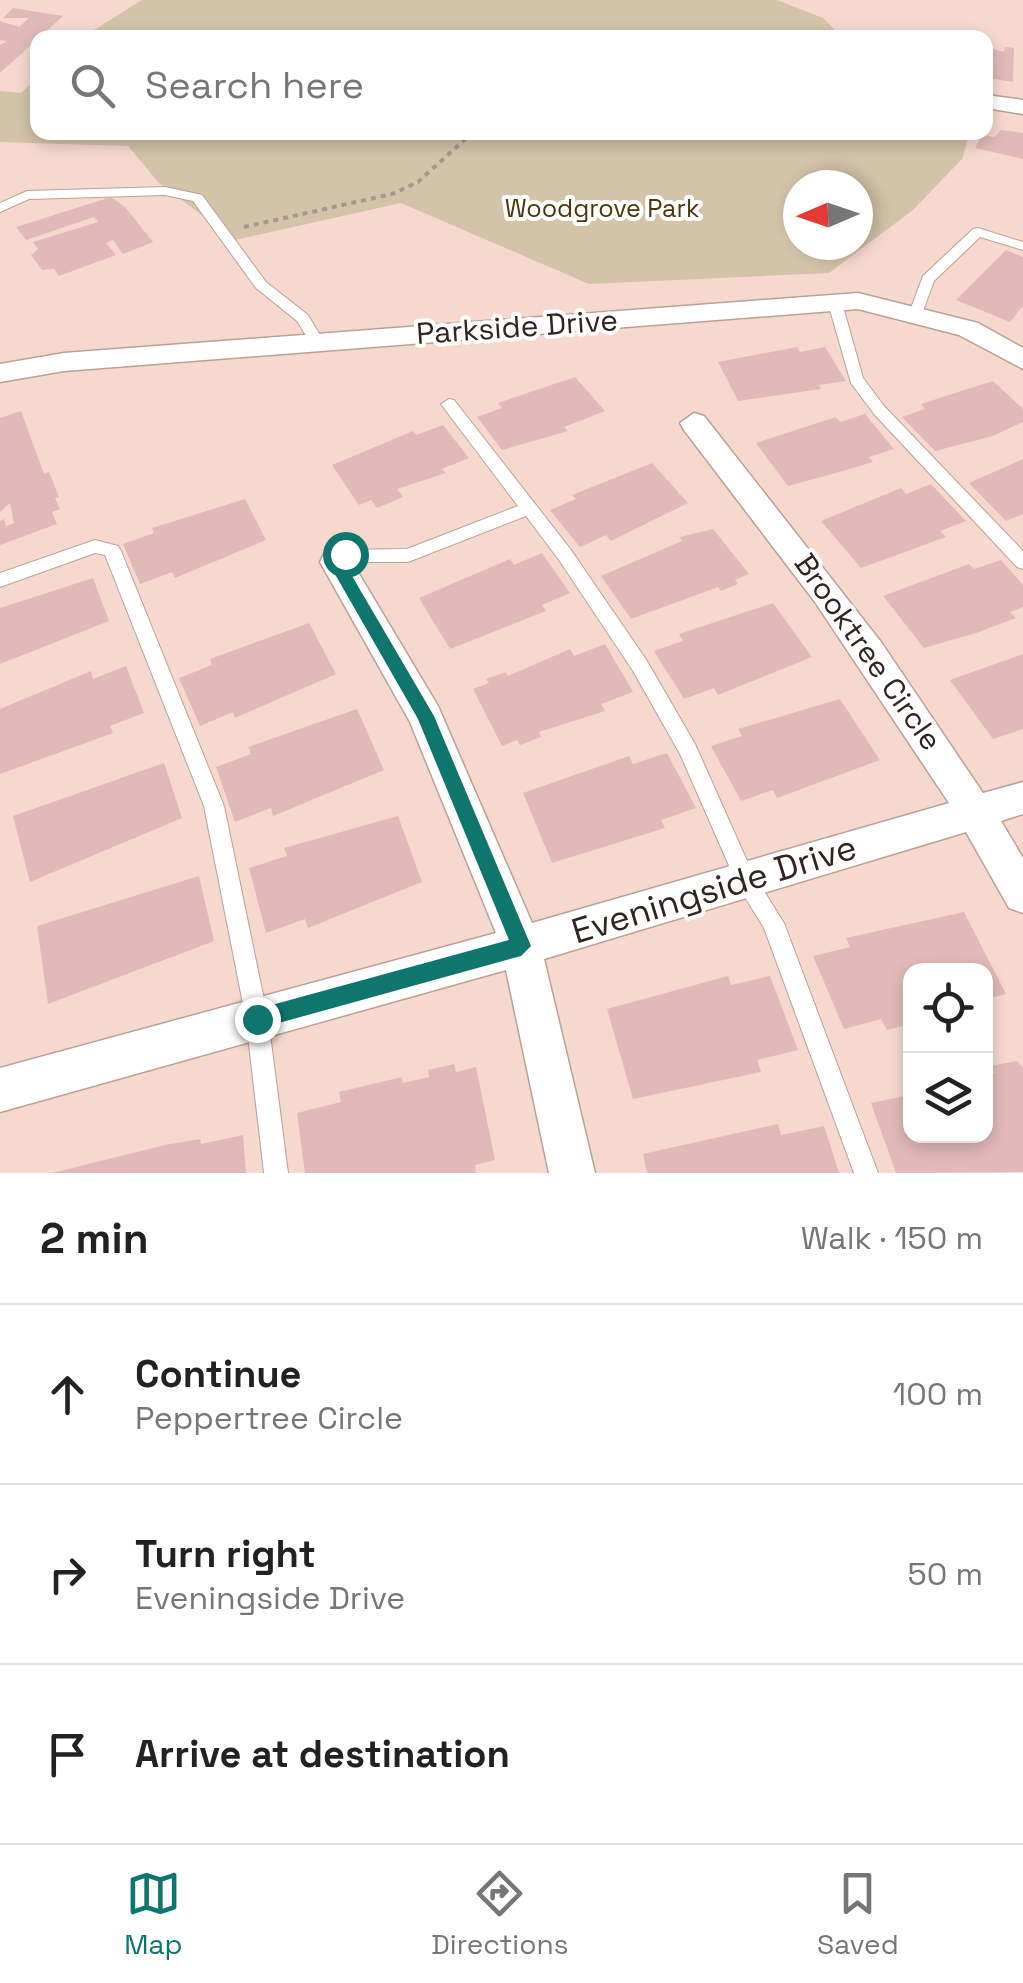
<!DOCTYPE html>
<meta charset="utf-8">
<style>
body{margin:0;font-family:"Space Grotesk",sans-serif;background:#f6f6f6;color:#222}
.controls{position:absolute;right:30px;bottom:30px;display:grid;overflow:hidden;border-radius:20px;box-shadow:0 5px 15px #0003}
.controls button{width:90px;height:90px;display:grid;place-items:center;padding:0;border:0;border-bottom:2px solid #e0e0e0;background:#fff;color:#222;font:50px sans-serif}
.compass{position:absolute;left:783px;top:170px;width:90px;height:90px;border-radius:50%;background:#fff;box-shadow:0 5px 15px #0003;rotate:268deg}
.stop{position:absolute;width:30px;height:30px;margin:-22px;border:8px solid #0f766e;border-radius:50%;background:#fff}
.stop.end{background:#0f766e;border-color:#fff;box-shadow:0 2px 10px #0008}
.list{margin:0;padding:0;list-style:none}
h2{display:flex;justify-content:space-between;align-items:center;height:130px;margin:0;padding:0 40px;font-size:42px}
h2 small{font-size:32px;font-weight:400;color:#767676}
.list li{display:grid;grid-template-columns:65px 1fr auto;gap:30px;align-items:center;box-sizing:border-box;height:180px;padding:0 40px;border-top:2px solid #e0e0e0}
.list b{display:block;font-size:38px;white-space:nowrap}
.list p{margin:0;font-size:32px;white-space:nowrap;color:#767676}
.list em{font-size:32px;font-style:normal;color:#767676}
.icon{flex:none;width:55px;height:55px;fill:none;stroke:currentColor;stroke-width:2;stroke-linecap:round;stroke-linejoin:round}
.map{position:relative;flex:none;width:1023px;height:1173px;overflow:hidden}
.search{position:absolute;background:#fff;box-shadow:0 5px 15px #0003;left:30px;right:30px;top:30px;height:110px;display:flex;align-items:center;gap:25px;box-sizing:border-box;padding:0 35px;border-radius:20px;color:#767676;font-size:38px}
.sheet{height:670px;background:#fff}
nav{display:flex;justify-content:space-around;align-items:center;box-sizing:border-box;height:140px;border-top:2px solid #e0e0e0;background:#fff;font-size:28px;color:#767676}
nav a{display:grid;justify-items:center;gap:5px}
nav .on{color:#0f766e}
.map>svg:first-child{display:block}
.green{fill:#d2c3a9;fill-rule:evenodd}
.building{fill:#e2b9b9}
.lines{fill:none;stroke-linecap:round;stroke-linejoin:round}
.service-casing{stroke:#bba097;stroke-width:2}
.minor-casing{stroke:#bba097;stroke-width:3}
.path{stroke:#ac958e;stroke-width:4;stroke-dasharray:5 5;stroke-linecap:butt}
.service{fill:#fff;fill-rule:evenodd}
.minor{fill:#fff;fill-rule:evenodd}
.route{fill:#0f766e}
.labels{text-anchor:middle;stroke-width:8;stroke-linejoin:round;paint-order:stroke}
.far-park-label{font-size:25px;fill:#49360c;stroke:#fff}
.street-label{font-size:30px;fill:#2f2421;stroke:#fff}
.near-street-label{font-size:35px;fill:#2f2421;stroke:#fff}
</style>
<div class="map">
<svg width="1023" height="1173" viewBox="0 0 1023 1173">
<rect width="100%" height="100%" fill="#f6d8cf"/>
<g class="green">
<polygon points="142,0 777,0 823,18 842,37 83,37"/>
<path d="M37 78 38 132 970 133 962 159 913 210 829 273 589 284 401 203 235 240 159 183 128 146 0 142V91L21 93ZM798 185H858V245H798Z"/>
</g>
<g class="building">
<polygon points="13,8 63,16 0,73 0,45 7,41 0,40 0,21 19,27 29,18 3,18"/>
<polygon points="986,47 1004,52 1005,47 1014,48 1013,82 988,78"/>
<polygon points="1001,130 1023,133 1023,159 975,148 982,135 994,137"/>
<polygon points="111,197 125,207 153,242 123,254 113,240 106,243 116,255 59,276 54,269 42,270 31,255 38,249 33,242 98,222 94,217 26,240 16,227"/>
<polygon points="1006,250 1023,257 1023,306 1010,322 956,300"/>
<polygon points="797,347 800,352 825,347 846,381 819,385 821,389 738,401 718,362"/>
<polygon points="575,377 605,411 564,427 568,431 502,450 477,417 502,408 498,403"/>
<polygon points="993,381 1023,409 1023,422 993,436 935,451 902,417 925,409 921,404"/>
<polygon points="21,411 44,474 49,472 59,497 55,498 60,509 52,512 57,524 0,545 0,521 4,519 6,526 14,523 10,503 0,512 0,418"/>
<polygon points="865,414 894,449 869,457 873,462 836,473 788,486 756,443 836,417 840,422"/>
<polygon points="443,425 469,458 442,469 446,473 397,489 403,497 377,508 371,500 359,505 332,465 413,431 416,435"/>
<polygon points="1023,459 1023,514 1006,521 969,483"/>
<polygon points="652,463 688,503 611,541 606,535 580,547 550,510 576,499 572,495"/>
<polygon points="931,484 966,521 940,531 946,537 861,568 821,521 901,488 906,494"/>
<polygon points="245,499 266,540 175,578 172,572 140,584 123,544 154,533 152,528"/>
<polygon points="713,529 749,574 735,580 738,584 721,591 718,587 631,619 601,576 682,541 680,537"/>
<polygon points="542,553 570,593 542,605 546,611 450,649 419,598 510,559 514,565"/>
<polygon points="1001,560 1023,585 1023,607 1010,612 1016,618 976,633 924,648 883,596 969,564 974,569"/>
<polygon points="93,578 109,621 0,664 0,608"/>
<polygon points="773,603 812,657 718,695 714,688 684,699 654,651 683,641 679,634"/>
<polygon points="309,623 336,674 235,718 233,712 200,726 179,678 212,665 210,659"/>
<polygon points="605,644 633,692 601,704 605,711 539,732 541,737 520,745 517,740 502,746 473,689 489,683 486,679 506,672 508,676 570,649 574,656"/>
<polygon points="1023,654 1023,729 993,739 950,680"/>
<polygon points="126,666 144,713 110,726 113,733 0,774 0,709 91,671 93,679"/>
<polygon points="840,699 880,760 777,798 773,790 741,801 711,746 742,736 738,729"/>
<polygon points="357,709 384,770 273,816 271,808 235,822 216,767 251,754 248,747"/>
<polygon points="667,753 696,808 661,820 665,828 552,863 523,793 629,756 633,764"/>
<polygon points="164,763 182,818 30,882 13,816"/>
<polygon points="398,816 422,882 308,928 305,919 266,933 249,868 287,856 284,848"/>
<polygon points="199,876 214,941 48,1004 37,926"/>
<polygon points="964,912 1006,994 986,999 986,971 910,971 910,1024 887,1030 881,1019 844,1029 813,956 850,947 846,938"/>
<polygon points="728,976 731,985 770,976 798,1050 757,1060 761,1072 633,1099 607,1009"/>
<polygon points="1017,1061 1023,1068 1023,1172 896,1173 871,1103 910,1095 910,1136 986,1136 986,1075 995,1073 991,1066"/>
<polygon points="454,1064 456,1072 476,1067 495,1160 475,1165 476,1173 305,1173 297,1113 341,1102 339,1092 402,1077 403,1083 429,1077 428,1070"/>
<polygon points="778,1124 781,1135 824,1126 839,1173 647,1173 643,1154"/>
<polygon points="243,1135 246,1173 52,1173 165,1145 200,1139 201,1144"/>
</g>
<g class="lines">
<g class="service-casing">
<g id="service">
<polygon points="165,187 202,195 266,282 308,315 324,342 322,345 312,345 297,321 256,288 193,201 165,195 29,199 0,212 0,203 27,191"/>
<polygon points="978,228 1023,242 1023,250 980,237 934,281 920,319 910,319 908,316 923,276 973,229"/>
<polygon points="835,299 842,303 863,378 884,406 1023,551 1023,569 1017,567 874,414 851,383 828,303"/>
<polygon points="449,399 454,400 571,550 647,661 695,744 752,872 784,923 878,1173 854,1173 764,928 738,886 680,754 633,671 559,560 526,516 408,562 332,562 329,557 338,550 407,549 518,506 444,408 441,404"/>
<polygon points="95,540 118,546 121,551 224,806 268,1019 288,1173 264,1173 246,1019 204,806 105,555 95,553 0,587 0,573"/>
</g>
</g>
<g class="minor-casing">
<g id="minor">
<polygon points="986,95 1023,100 1023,114 986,108"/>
<polygon points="858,293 978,323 1023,348 1023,369 959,335 858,309 64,371 0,382 0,364 64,353"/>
<polygon points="694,413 704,416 881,642 983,793 1023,782 1023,814 1001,821 1023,858 1023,913 1009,908 966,832 544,959 595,1173 549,1173 506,970 0,1112 0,1068 496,933 410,722 320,562 327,548 338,545 349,548 352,562 438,706 532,923 949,803 815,602 684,430 680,423"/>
</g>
</g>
<polyline class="path" points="244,227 392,194 418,182 473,132"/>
<use href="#service" class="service"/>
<use href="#minor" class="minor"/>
</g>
<polygon class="route" points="345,548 353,554 345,564 434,716 531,946 521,956 257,1029 247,1019 257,1009 509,940 418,719 328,562"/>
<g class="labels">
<g class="far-park-label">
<text x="602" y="217">Woodgrove Park</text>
</g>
<g class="street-label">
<text transform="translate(517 327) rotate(-4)" y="10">Parkside Drive</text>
<text transform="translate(868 652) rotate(55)" y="10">Brooktree Circle</text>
</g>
<g class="near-street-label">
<text transform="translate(714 889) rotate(-17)" y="12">Eveningside Drive</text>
</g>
</g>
</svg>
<div class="controls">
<button><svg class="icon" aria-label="locate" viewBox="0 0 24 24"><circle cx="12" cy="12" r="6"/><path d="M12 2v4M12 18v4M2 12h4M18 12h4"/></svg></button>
<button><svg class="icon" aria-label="layers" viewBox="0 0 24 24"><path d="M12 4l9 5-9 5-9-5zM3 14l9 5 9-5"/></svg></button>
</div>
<svg class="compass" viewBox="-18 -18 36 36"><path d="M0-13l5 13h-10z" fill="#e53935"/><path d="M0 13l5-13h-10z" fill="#767676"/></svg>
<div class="stop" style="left:345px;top:554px"></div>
<div class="stop end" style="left:257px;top:1019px"></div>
<div class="search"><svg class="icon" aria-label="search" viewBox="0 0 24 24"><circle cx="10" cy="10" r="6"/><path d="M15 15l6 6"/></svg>Search here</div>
</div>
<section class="sheet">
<h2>2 min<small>Walk · 150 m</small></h2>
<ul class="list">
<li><svg class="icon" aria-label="ahead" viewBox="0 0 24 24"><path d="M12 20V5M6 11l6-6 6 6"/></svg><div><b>Continue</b><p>Peppertree Circle</p></div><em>100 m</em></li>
<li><svg class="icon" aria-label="right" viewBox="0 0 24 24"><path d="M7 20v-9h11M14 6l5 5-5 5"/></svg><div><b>Turn right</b><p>Eveningside Drive</p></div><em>50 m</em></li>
<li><svg class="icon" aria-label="arrive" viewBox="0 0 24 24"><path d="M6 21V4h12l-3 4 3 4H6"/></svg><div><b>Arrive at destination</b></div></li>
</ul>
</section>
<nav>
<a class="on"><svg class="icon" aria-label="map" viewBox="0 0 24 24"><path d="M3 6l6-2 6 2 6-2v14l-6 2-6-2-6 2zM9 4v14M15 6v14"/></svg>Map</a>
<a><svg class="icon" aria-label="directions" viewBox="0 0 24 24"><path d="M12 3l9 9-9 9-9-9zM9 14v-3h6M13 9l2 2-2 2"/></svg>Directions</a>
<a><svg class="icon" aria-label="saved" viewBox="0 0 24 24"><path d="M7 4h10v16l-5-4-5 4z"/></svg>Saved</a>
</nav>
